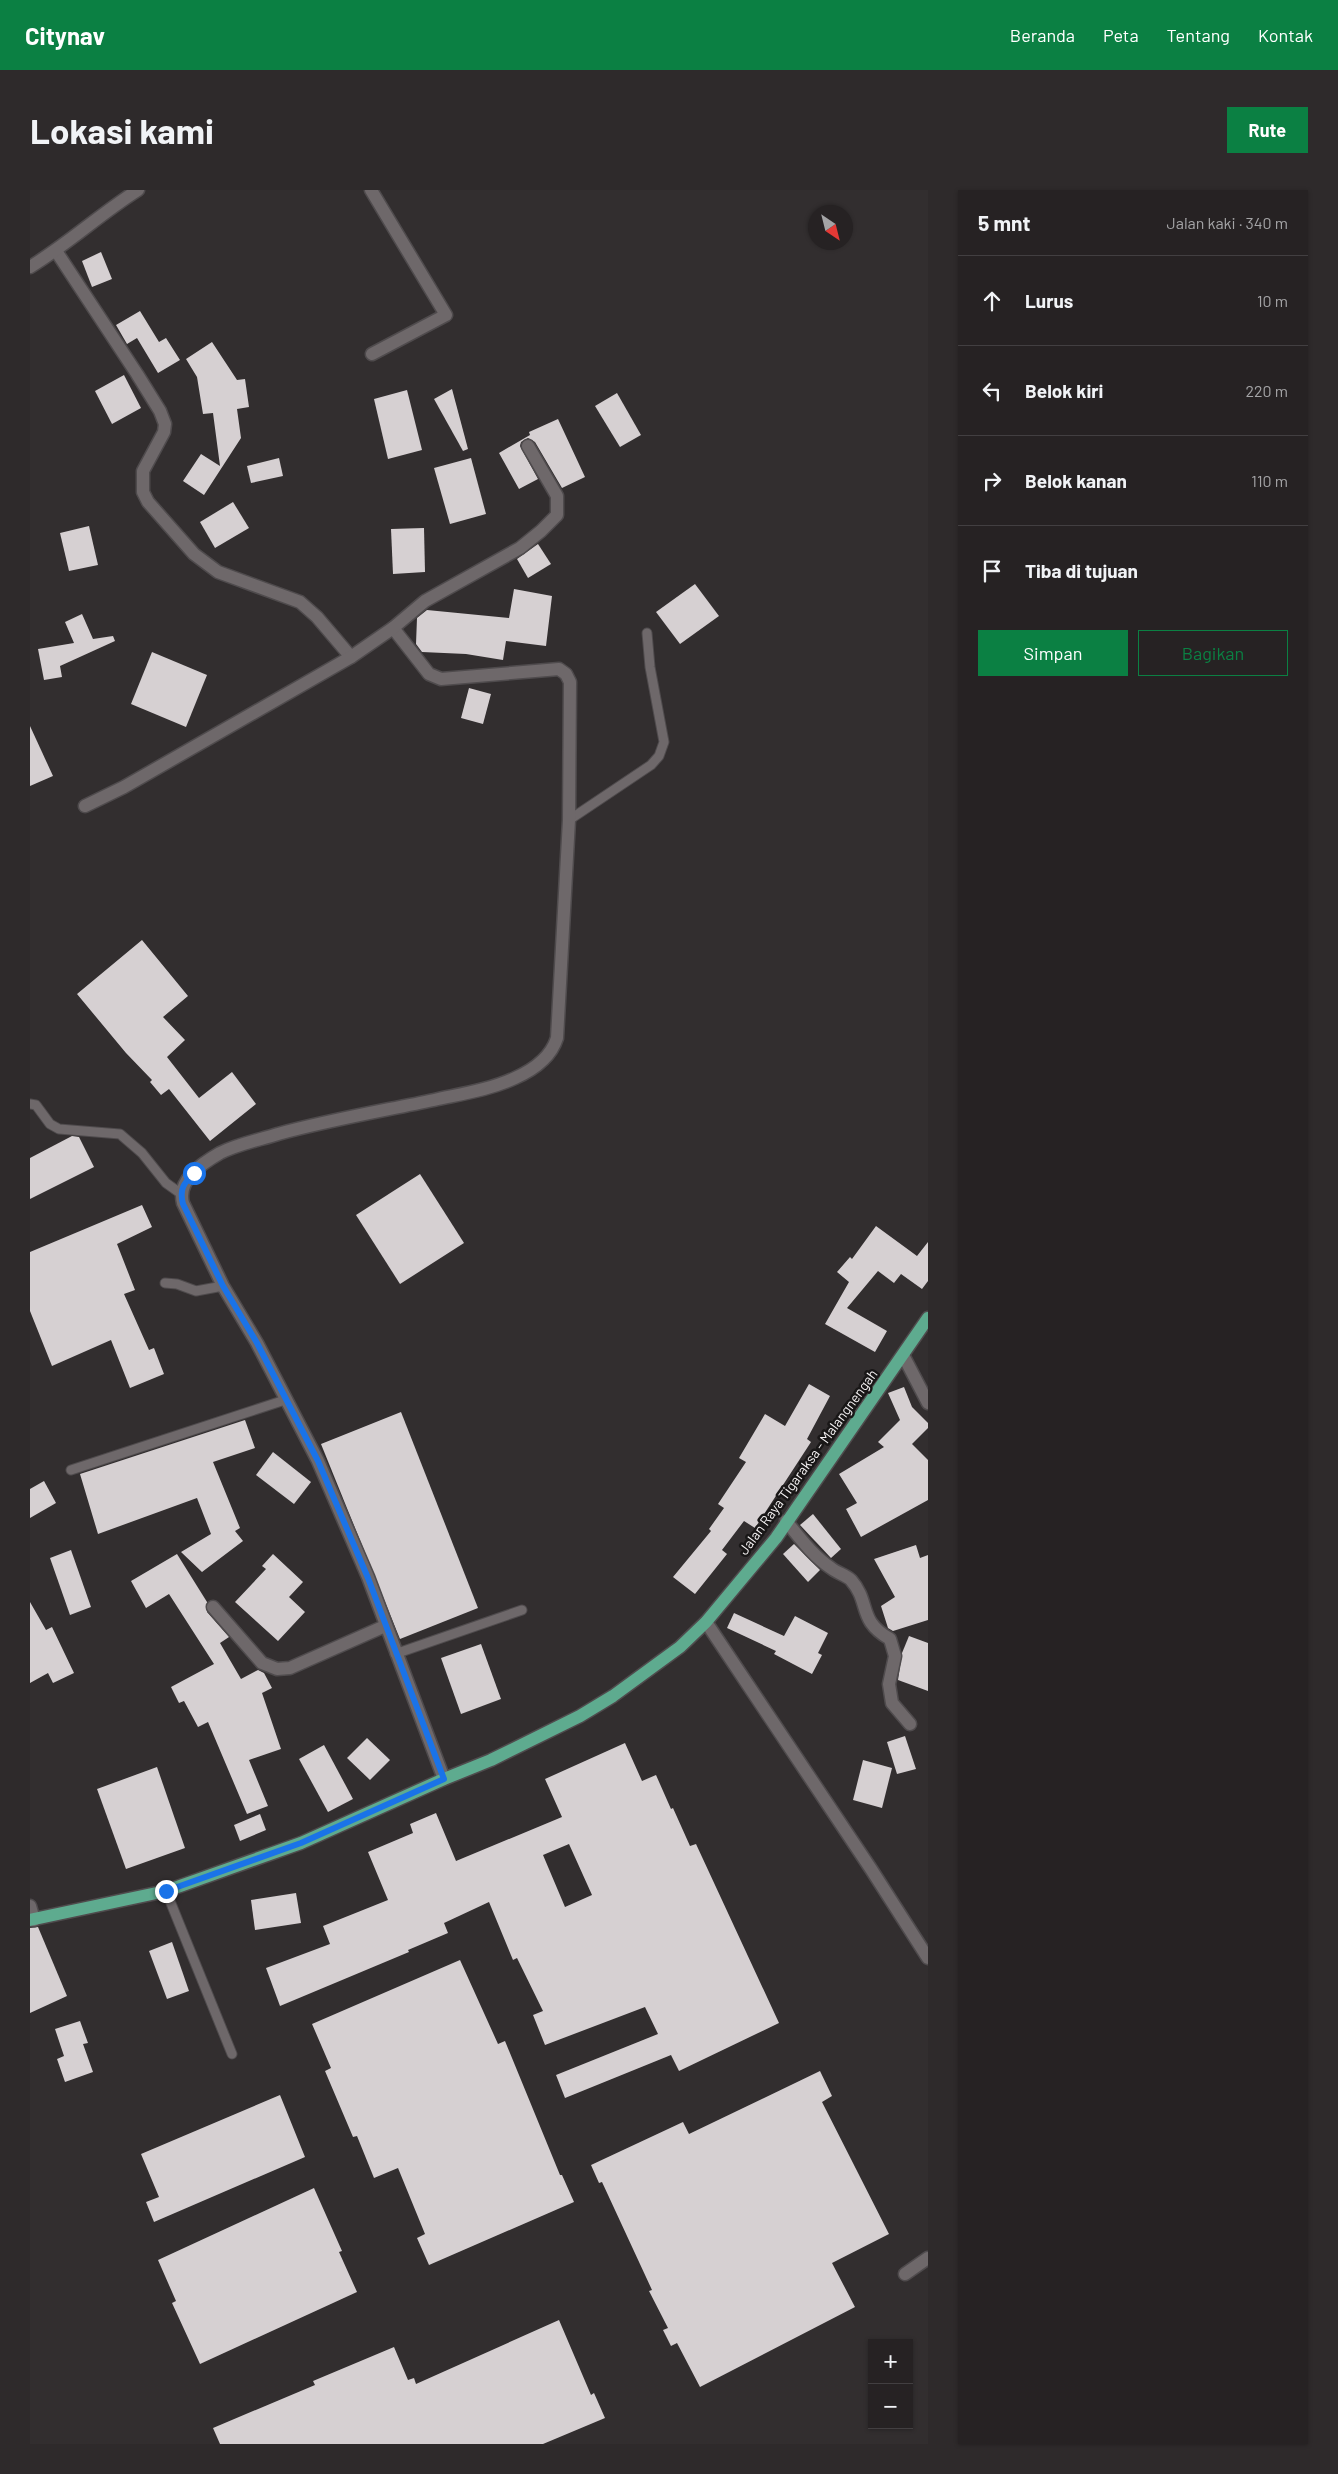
<!DOCTYPE html>
<html lang="id">
<meta charset="utf-8">
<style>
body{margin:0;font-family:Barlow,sans-serif;background:#2e2a2b;color:#f1f3f6}
.controls{position:absolute;right:15px;bottom:15px;display:grid;overflow:hidden;border-radius:0px;box-shadow:0 1px 4px #0004}
.controls button{width:45px;height:45px;display:grid;place-items:center;padding:0;border:0;border-bottom:1px solid #423f41;background:#262223;color:#f1f3f6;font:25px sans-serif}
.compass{position:absolute;left:778px;top:15px;width:45px;height:45px;border-radius:50%;background:#262223;box-shadow:0 1px 4px #0004;rotate:145deg}
.stop{position:absolute;width:15px;height:15px;margin:-11px;border:4px solid #1a73e8;border-radius:50%;background:#fff}
.stop.end{background:#1a73e8;border-color:#fff;box-shadow:0 1px 5px #0008}
.list{margin:0;padding:0;list-style:none}
h2{display:flex;justify-content:space-between;align-items:center;height:65px;margin:0;padding:0 20px;font-size:21px}
h2 small{font-size:16px;font-weight:400;color:#a4a4a6}
.list li{display:grid;grid-template-columns:32px 1fr auto;gap:15px;align-items:center;box-sizing:border-box;height:90px;padding:0 20px;border-top:1px solid #423f41}
.list b{display:block;font-size:19px;white-space:nowrap}
.list em{font-size:16px;font-style:normal;color:#a4a4a6}
.actions{display:flex;gap:10px;padding:15px 20px}
.actions a{flex:1;padding:11px 0;border:1px solid #0b8043;border-radius:0px;text-align:center;font-size:18px;color:#0b8043}
.actions .main{background:#0b8043;color:#fff}
.icon{flex:none;width:28px;height:28px;fill:none;stroke:currentColor;stroke-width:2;stroke-linecap:round;stroke-linejoin:round}
.map{position:relative;flex:none;width:898px;height:2254px;overflow:hidden;border-radius:0px}
header{display:flex;align-items:center;gap:30px;box-sizing:border-box;height:70px;padding:0 25px;background:#0b8043;color:#fff}
header strong{font-size:24px}
nav{display:flex;gap:28px;margin-inline-start:auto;font-size:18px}
.intro{display:flex;align-items:center;justify-content:space-between;box-sizing:border-box;height:120px;padding:0 30px}
h1{margin:0;font-size:35px}
.button{padding:12px 22px;border-radius:0px;background:#0b8043;color:#fff;font-size:18px;font-weight:700}
main{display:flex;gap:30px;padding:0 30px}
aside{flex:1;background:#262223;border-radius:0px;box-shadow:0 1px 4px #0004}
.map>svg:first-child{display:block}
.building{fill:#d6d0d2;fill-rule:evenodd}
.lines{fill:none;stroke-linecap:round;stroke-linejoin:round}
.lane-casing{stroke:#4f4b4d;stroke-width:11}
.street-casing{stroke:#4f4b4d;stroke-width:15}
.primary-casing{stroke:#4f4b4d;stroke-width:15}
.lane{stroke:#6e686a;stroke-width:9}
.street{stroke:#6e686a;stroke-width:12}
.primary{stroke:#5eab8f;stroke-width:12}
.route{stroke:#1a73e8;stroke-width:6}
.labels{text-anchor:middle;stroke-width:5;stroke-linejoin:round;paint-order:stroke}
.street-label{font-size:14px;fill:#f7f4f5;stroke:#191717}
</style>
<header>
<strong>Citynav</strong>
<nav><a>Beranda</a><a>Peta</a><a>Tentang</a><a>Kontak</a></nav>
</header>
<div class="intro"><h1>Lokasi kami</h1><a class="button">Rute</a></div>
<main>
<div class="map">
<svg width="898" height="2254" viewBox="0 0 898 2254">
<rect width="100%" height="100%" fill="#322e2f"/>
<g class="building">
<polygon points="71,62 82,89 62,97 52,71"/>
<polygon points="110,121 129,152 136,148 150,170 128,183 107,148 97,154 86,135"/>
<polygon points="182,152 207,190 215,189 219,217 207,219 211,248 174,305 153,291 171,264 190,276 183,223 173,224 167,187 156,169"/>
<polygon points="94,185 111,218 82,234 65,201"/>
<polygon points="422,199 438,259 433,261 404,209"/>
<polygon points="377,200 392,260 358,269 344,209"/>
<polygon points="587,203 611,245 590,257 565,216"/>
<polygon points="528,229 555,287 532,298 505,252 498,248 491,252 490,256 508,289 489,299 469,263 500,245 499,242"/>
<polygon points="249,268 253,286 221,293 217,276"/>
<polygon points="441,268 456,324 420,334 404,278"/>
<polygon points="203,312 219,338 185,358 170,332"/>
<polygon points="59,336 68,375 39,381 30,343"/>
<polygon points="394,338 395,382 363,384 361,339"/>
<polygon points="508,354 521,374 498,388 487,369"/>
<polygon points="665,394 689,426 650,454 626,422"/>
<polygon points="484,399 522,406 516,456 476,451 473,470 436,464 392,462 386,454 387,428 397,420 479,428"/>
<polygon points="52,424 63,449 83,446 85,451 30,476 32,487 14,490 8,459 44,453 35,432"/>
<polygon points="122,462 177,485 156,537 101,514"/>
<polygon points="439,498 461,504 453,534 431,528"/>
<polygon points="0,536 23,586 0,596"/>
<polygon points="112,750 158,806 133,827 155,850 137,867 169,908 202,882 226,914 180,951 139,899 131,905 120,892 122,890 96,863 47,804"/>
<polygon points="42,946 49,947 64,977 0,1009 0,968"/>
<polygon points="390,984 434,1053 370,1094 326,1025"/>
<polygon points="112,1015 122,1037 87,1054 105,1100 94,1104 119,1160 124,1158 134,1184 100,1198 81,1150 22,1176 0,1121 0,1062"/>
<polygon points="846,1036 887,1066 898,1052 898,1091 892,1099 871,1084 864,1093 848,1081 817,1118 857,1141 845,1162 795,1134 819,1092 807,1082 820,1067 822,1069"/>
<polygon points="779,1194 800,1206 777,1249 781,1252 725,1338 714,1331 692,1360 697,1364 665,1404 643,1387 681,1341 679,1339 694,1318 688,1314 716,1272 709,1268 735,1224 755,1236"/>
<polygon points="874,1197 882,1217 898,1233 898,1238 882,1254 898,1270 898,1310 831,1347 816,1319 827,1313 809,1284 854,1257 848,1252 870,1230 858,1203"/>
<polygon points="371,1222 448,1418 370,1449 291,1254"/>
<polygon points="215,1230 225,1258 183,1272 210,1338 205,1341 213,1351 172,1382 151,1362 181,1344 167,1308 68,1344 50,1284"/>
<polygon points="243,1262 281,1292 264,1314 226,1285"/>
<polygon points="14,1291 26,1313 0,1328 0,1299"/>
<polygon points="783,1324 811,1359 801,1368 770,1335"/>
<polygon points="764,1354 790,1380 778,1392 753,1364"/>
<polygon points="886,1355 890,1368 898,1365 898,1430 863,1441 858,1438 851,1416 865,1407 844,1369"/>
<polygon points="41,1360 61,1417 40,1425 20,1368"/>
<polygon points="147,1364 177,1412 177,1422 199,1447 190,1453 211,1489 228,1480 234,1483 242,1498 232,1503 251,1559 219,1570 238,1616 217,1624 178,1532 168,1537 154,1511 149,1513 141,1497 184,1474 139,1404 116,1418 101,1391"/>
<polygon points="243,1364 273,1392 259,1407 275,1422 248,1451 205,1412 236,1379 232,1376"/>
<polygon points="0,1412 16,1440 22,1437 44,1483 23,1493 18,1483 0,1493"/>
<polygon points="704,1423 754,1446 765,1426 798,1443 788,1463 792,1465 782,1484 744,1464 746,1461 697,1438"/>
<polygon points="879,1446 898,1453 898,1501 868,1490 872,1463"/>
<polygon points="451,1454 471,1509 431,1524 411,1468"/>
<polygon points="875,1546 886,1579 867,1584 857,1552"/>
<polygon points="337,1548 360,1570 340,1590 317,1568"/>
<path d="M595 1553 612 1591 626 1585 641 1619 643 1618 660 1656 666 1654 749 1833 649 1881 641 1865 535 1908 526 1885 628 1844 615 1817 515 1855 503 1825 513 1821 487 1768 483 1770 459 1712 414 1733 418 1743 378 1760 379 1762 250 1816 236 1778 300 1754 293 1736 358 1710 338 1662 383 1643 380 1634 406 1623 426 1671 532 1627 515 1589ZM539 1654 562 1705 535 1717 513 1665Z"/>
<polygon points="294,1555 323,1609 298,1622 269,1569"/>
<polygon points="833,1570 862,1578 852,1618 823,1610"/>
<polygon points="127,1577 155,1658 96,1679 67,1599"/>
<polygon points="230,1624 236,1640 210,1651 204,1635"/>
<polygon points="266,1703 271,1733 225,1740 221,1710"/>
<polygon points="8,1737 37,1806 0,1823 0,1738"/>
<polygon points="142,1752 159,1801 137,1809 119,1761"/>
<polygon points="430,1770 468,1854 475,1851 530,1985 532,1985 544,2012 399,2075 387,2048 395,2044 368,1978 344,1988 327,1946 323,1947 295,1881 301,1878 282,1834"/>
<polygon points="50,1831 58,1853 53,1854 63,1882 35,1892 27,1869 34,1866 25,1839"/>
<polygon points="790,1881 802,1906 792,1912 859,2044 802,2073 825,2117 670,2197 647,2153 641,2156 633,2140 638,2138 619,2101 622,2100 572,1992 569,1993 561,1975 653,1932 659,1944"/>
<polygon points="250,1905 275,1967 124,2032 116,2012 129,2007 111,1964"/>
<polygon points="284,1998 312,2061 309,2062 327,2102 170,2174 142,2113 146,2111 128,2070"/>
<polygon points="529,2130 561,2205 564,2203 575,2228 513,2254 190,2254 183,2238 285,2195 283,2191 364,2157 378,2190 384,2188 386,2194"/>
</g>
<g class="lines">
<g class="lane-casing">
<g id="lane">
<polyline points="539,630 621,575 629,566 634,552 620,477 617,443"/>
<polyline points="0,914 6,915 20,934 29,939 90,944 112,963 136,993 150,1003"/>
<polyline points="135,1093 147,1094 166,1101 193,1096"/>
<polyline points="41,1280 255,1210"/>
<polyline points="365,1464 492,1420"/>
<polyline points="136,1701 202,1864"/>
</g>
</g>
<g class="street-casing">
<g id="street">
<polyline points="341,0 416,125 342,164"/>
<polyline points="26,61 107,184 130,221 135,234 134,242 113,281 113,302 118,312 164,364 188,382 270,412 287,427 321,467"/>
<path d="M0 77C38 54 70 24 108 0"/>
<path d="M363 438 399 484 411 489 529 479 536 484 540 492 539 630 527 848C521 867 503 880 485 888 459 900 431 904 404 910 352 921 299 930 248 944 229 950 208 954 190 963 171 974 147 990 153 1013L193 1096 227 1153 288 1271 338 1387 414 1589"/>
<polyline points="55,616 94,597 321,467 363,438 395,411 490,358 511,341 527,325 527,306 498,256"/>
<polyline points="873,1165 898,1213"/>
<path d="M756 1331C770 1348 783 1366 801 1378 807 1383 816 1385 821 1390 841 1413 827 1430 860 1449L865 1466 859 1494 862 1513 880 1534"/>
<polyline points="183,1417 232,1473 247,1479 260,1478 355,1436"/>
<polyline points="676,1432 841,1679 898,1768"/>
<polyline points="0,1716 4,1730"/>
<polyline points="875,2084 898,2068"/>
</g>
</g>
<g class="primary-casing">
<polyline id="primary" points="0,1730 136,1701 271,1653 414,1589 461,1570 550,1526 583,1506 650,1457 676,1432 746,1348 898,1128"/>
</g>
<use href="#lane" class="lane"/>
<use href="#street" class="street"/>
<use href="#primary" class="primary"/>
</g>
<g class="lines">
<path class="route" d="M136 1701 271 1653 414 1589 338 1388 288 1271 227 1153 193 1096 153 1014C149 999 154 993 164 983"/>
</g>
<g class="labels">
<g class="street-label">
<text transform="translate(778 1272) rotate(-54)" y="5">Jalan Raya Tigaraksa - Malangnengah</text>
</g>
</g>
</svg>
<div class="controls">
<button>+</button>
<button>−</button>
</div>
<svg class="compass" viewBox="-18 -18 36 36"><path d="M0-13l5 13h-10z" fill="#e53935"/><path d="M0 13l5-13h-10z" fill="#a4a4a6"/></svg>
<div class="stop" style="left:164px;top:983px"></div>
<div class="stop end" style="left:136px;top:1701px"></div>
</div>
<aside>
<h2>5 mnt<small>Jalan kaki · 340 m</small></h2>
<ul class="list">
<li><svg class="icon" aria-label="ahead" viewBox="0 0 24 24"><path d="M12 20V5M6 11l6-6 6 6"/></svg><div><b>Lurus</b></div><em>10 m</em></li>
<li><svg class="icon" aria-label="left" viewBox="0 0 24 24"><path d="M17 20v-9H6M10 6l-5 5 5 5"/></svg><div><b>Belok kiri</b></div><em>220 m</em></li>
<li><svg class="icon" aria-label="right" viewBox="0 0 24 24"><path d="M7 20v-9h11M14 6l5 5-5 5"/></svg><div><b>Belok kanan</b></div><em>110 m</em></li>
<li><svg class="icon" aria-label="arrive" viewBox="0 0 24 24"><path d="M6 21V4h12l-3 4 3 4H6"/></svg><div><b>Tiba di tujuan</b></div></li>
</ul>
<div class="actions"><a class="main">Simpan</a><a>Bagikan</a></div>
</aside>
</main>
